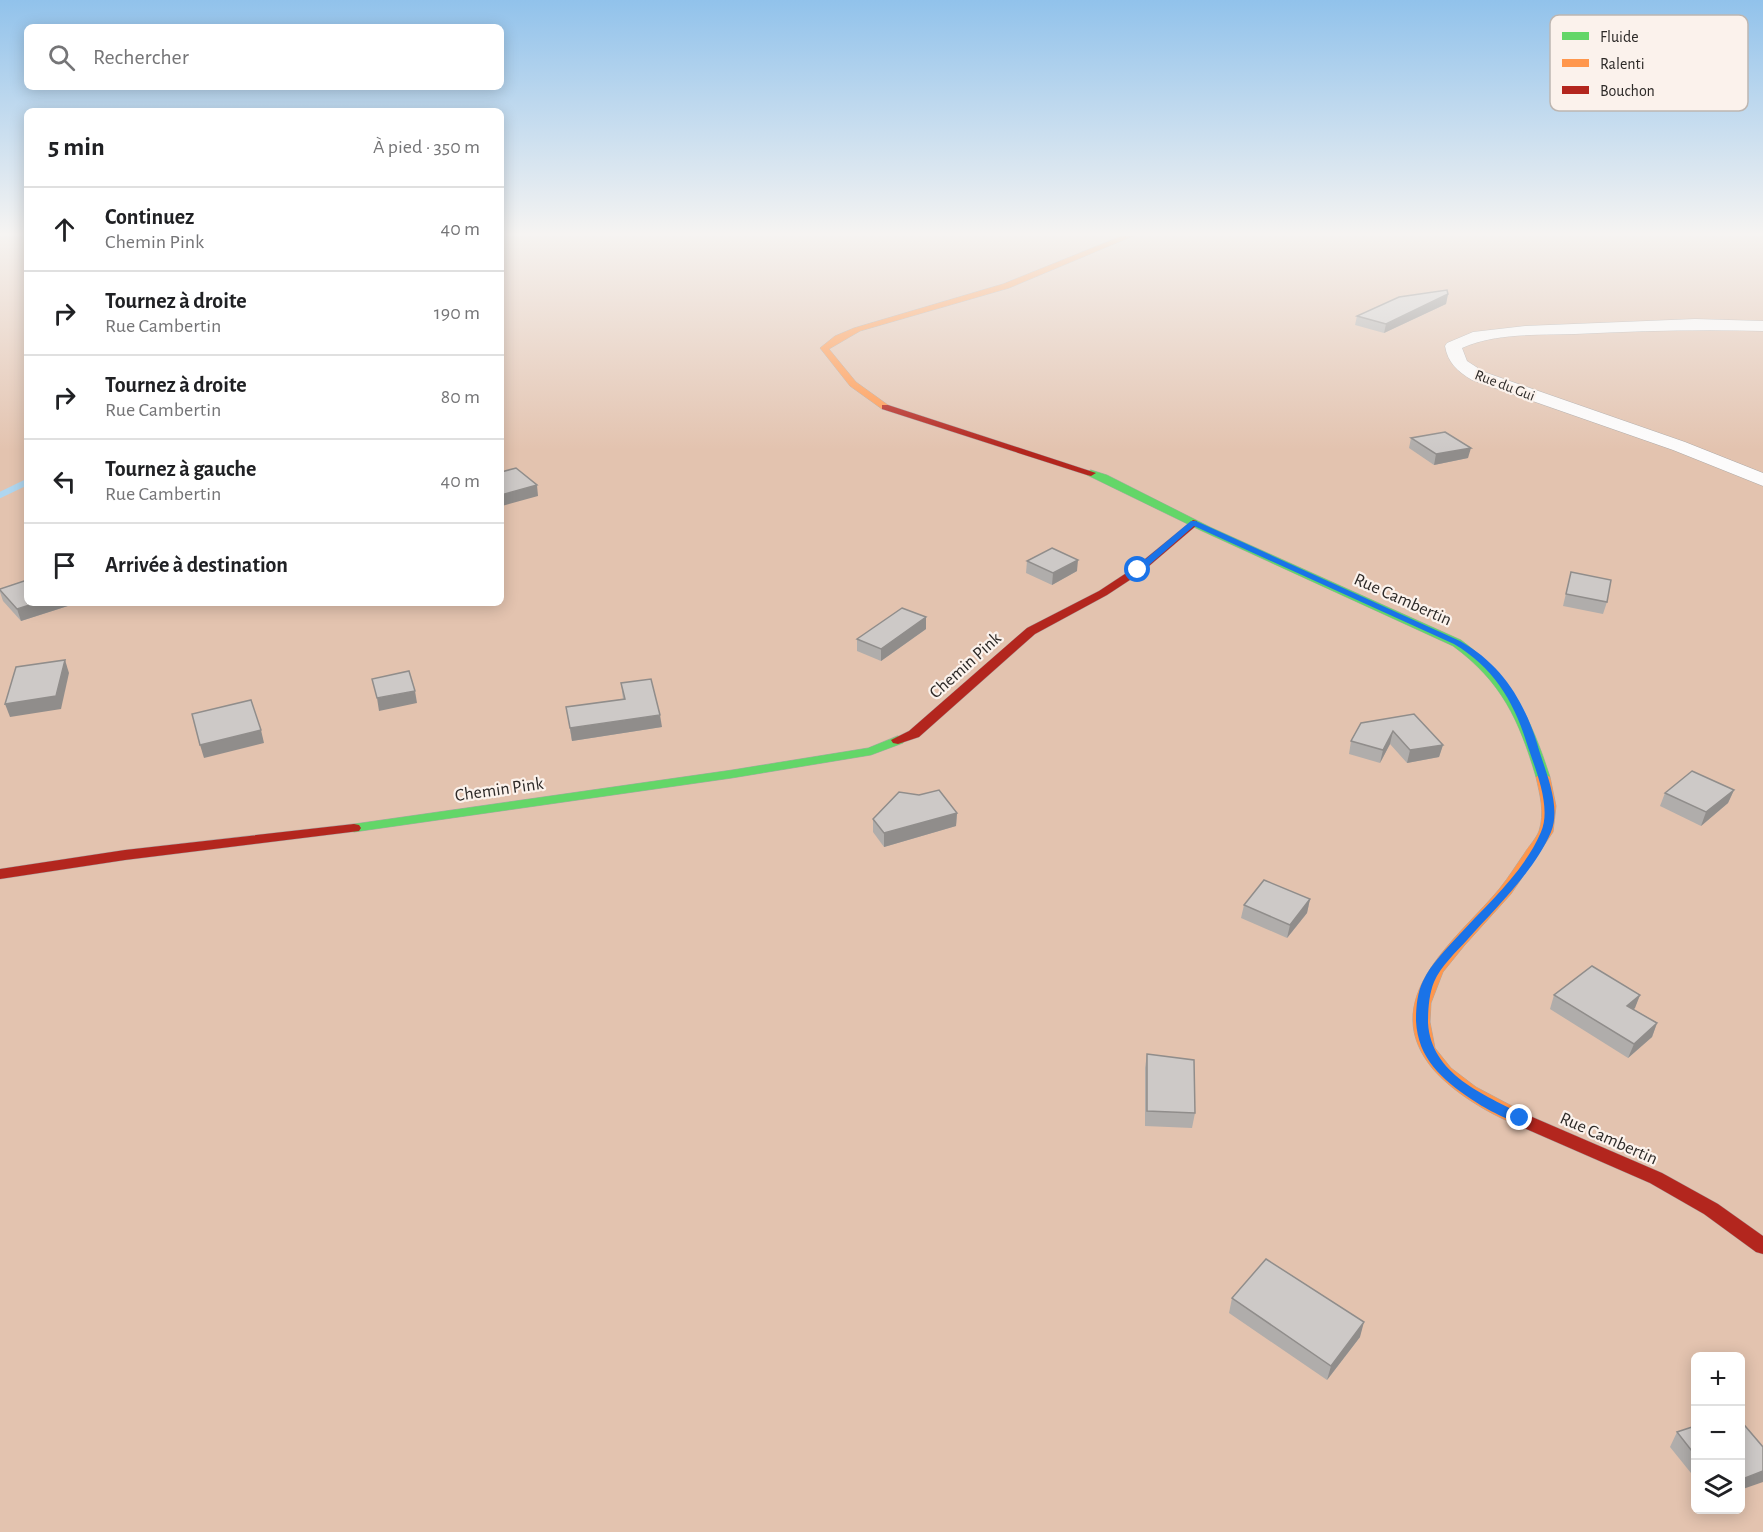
<!DOCTYPE html>
<html lang="fr">
<meta charset="utf-8">
<style>
body{margin:0;font-family:"Alegreya Sans",sans-serif;background:#f2f2f2;color:#202124}
.controls{position:absolute;right:18px;bottom:18px;display:grid;overflow:hidden;border-radius:9px;box-shadow:0 3px 15px #0003}
.controls button{width:54px;height:54px;display:grid;place-items:center;padding:0;border:0;border-bottom:2px solid #e0e0e0;background:#fff;color:#202124;font:30px sans-serif}
.stop{position:absolute;width:18px;height:18px;margin:-14px;border:4px solid #1a73e8;border-radius:50%;background:#fff}
.stop.end{background:#1a73e8;border-color:#fff;box-shadow:0 2px 6px #0008}
.list{margin:0;padding:0;list-style:none}
h2{display:flex;justify-content:space-between;align-items:center;height:78px;margin:0;padding:0 24px;font-size:26px}
h2 small{font-size:20px;font-weight:400;color:#757577}
.list li{display:grid;grid-template-columns:39px 1fr auto;gap:18px;align-items:center;box-sizing:border-box;height:84px;padding:0 24px;border-top:2px solid #e0e0e0}
.list b{display:block;font-size:22px;white-space:nowrap}
.list p{margin:0;font-size:20px;white-space:nowrap;color:#757577}
.list em{font-size:20px;font-style:normal;color:#757577}
.icon{flex:none;width:33px;height:33px;fill:none;stroke:currentColor;stroke-width:2;stroke-linecap:round;stroke-linejoin:round}
.map{position:relative;flex:none;width:1763px;height:1532px;overflow:hidden}
.search{position:absolute;background:#fff;box-shadow:0 3px 15px #0003;left:24px;top:24px;width:480px;height:66px;display:flex;align-items:center;gap:15px;box-sizing:border-box;padding:0 21px;border-radius:9px;color:#757577;font-size:22px}
.panel{position:absolute;background:#fff;box-shadow:0 3px 15px #0003;left:24px;top:108px;width:480px;height:498px;border-radius:9px}
.map>svg:first-child{display:block}
.forest{fill:#e3c3af;fill-rule:evenodd}
.lines{fill:none;stroke-linecap:round;stroke-linejoin:round}
.stream{stroke:#afd6ef;stroke-width:6}
.street-casing{stroke:#aca8a6;stroke-width:1}
.fast-casing{stroke:#aca8a6;stroke-width:1}
.slow-casing{stroke:#aca8a6;stroke-width:1}
.jam-casing{stroke:#aca8a6;stroke-width:1}
.street{fill:#fcfbfb;fill-rule:evenodd}
.fast{fill:#63d668;fill-rule:evenodd}
.slow{fill:#ff974d;fill-rule:evenodd}
.jam{fill:#b3261e;fill-rule:evenodd}
.wall{fill:#b0adab}
.shaded-wall{fill:#908d8b}
.building{fill:#cdc9c7;stroke:#908d8b;stroke-width:1.5}
.route{fill:#1a73e8}
.labels{text-anchor:middle;stroke-width:4.5;stroke-linejoin:round;paint-order:stroke}
.far-street-label{font-size:15px;fill:#2d2a28;stroke:#fbf2ec}
.street-label{font-size:18px;fill:#2d2a28;stroke:#fbf2ec}
.key{fill:#fbf2ec;stroke:#bdb6b1;stroke-width:1.5}
.key-label{font-size:16px;fill:#2d2a28}
</style>
<div class="map">
<svg width="1763" height="1532" viewBox="0 0 1763 1532">
<rect width="100%" height="100%" fill="#eae6e2"/>
<path class="forest" d="M0 236H27V603H501V236H1763V1532H0ZM1696 1356H1740V1510H1696Z"/>
<g class="lines">
<polyline class="stream" points="0,495 27,482"/>
<g class="street-casing">
<path id="street" d="M1695 319 1763 321V331C1700 329 1638 331 1575 334 1538 335 1495 333 1462 348L1467 361 1484 372 1685 442 1763 473V486L1673 450 1472 380C1457 371 1448 363 1445 346L1447 343 1473 332 1525 326Z"/>
</g>
<g class="fast-casing">
<g id="fast">
<path d="M1091 470 1107 475 1210 527 1461 640C1512 678 1531 718 1550 777L1543 781 1536 777C1519 720 1502 682 1453 646L1202 531 1087 475 1086 473Z"/>
<polygon points="898,736 905,740 903,743 871,755 732,778 354,832 347,828 354,824 732,770 868,748"/>
</g>
</g>
<g class="slow-casing">
<g id="slow">
<polygon points="1122,236 1133,236 1009,288 860,331 829,349 856,382 888,405 888,409 882,409 850,386 820,348 835,336 854,328 1003,284"/>
<path d="M1543 773 1550 777 1556 806 1553 832 1511 894 1464 946 1443 972 1431 1003 1430 1022 1435 1048 1451 1068 1476 1087 1529 1115 1532 1120 1529 1125 1523 1127C1493 1117 1448 1090 1429 1064 1378 995 1461 936 1500 888 1509 877 1516 865 1524 854 1528 847 1536 839 1539 831 1545 813 1540 795 1536 777Z"/>
</g>
</g>
<g class="jam-casing">
<g id="jam">
<polygon points="882,405 888,405 1096,473 1091,476 1087,475 882,409"/>
<polygon points="1193,520 1197,521 1197,525 1142,572 1107,595 1035,634 919,737 898,744 893,743 891,740 909,731 1027,628 1099,591 1134,568"/>
<polygon points="354,824 359,825 361,828 359,831 125,860 0,879 0,869 125,850"/>
<polygon points="1523,1113 1662,1173 1718,1204 1763,1236 1763,1254 1756,1252 1704,1214 1650,1183 1517,1125 1514,1120 1517,1115"/>
</g>
</g>
<use href="#street" class="street"/>
<use href="#fast" class="fast"/>
<use href="#slow" class="slow"/>
<use href="#jam" class="jam"/>
</g>
<g class="wall">
<polygon points="1448,294 1446,304 1384,333 1355,325 1357,316"/>
<polygon points="1411,438 1468,458 1434,465 1409,448"/>
<polygon points="1027,561 1077,571 1052,585 1026,573"/>
<polygon points="1571,572 1607,602 1603,614 1563,606"/>
<polygon points="0,589 27,603 73,603 74,604 21,621 3,601 0,592"/>
<polygon points="926,629 881,661 857,651 857,639"/>
<polygon points="621,683 662,727 572,741 566,707 623,699"/>
<polygon points="1361,723 1443,745 1439,757 1407,763 1390,744 1380,763 1349,754 1351,741"/>
<polygon points="1734,790 1728,803 1701,826 1660,806 1665,793"/>
<polygon points="957,813 956,826 884,847 873,832 873,819"/>
<polygon points="1310,899 1307,913 1287,938 1241,918 1244,905"/>
<polygon points="1554,995 1640,995 1634,1009 1657,1023 1652,1037 1628,1058 1550,1009"/>
<polygon points="1147,1054 1195,1113 1192,1128 1145,1126 1145,1068"/>
<polygon points="1232,1298 1360,1337 1327,1380 1229,1313"/>
<polygon points="1695,1426 1695,1478 1670,1447 1677,1432"/>
</g>
<g class="shaded-wall">
<polygon points="1448,294 1446,304 1384,333 1386,324"/>
<polygon points="1471,448 1468,458 1434,465 1436,454"/>
<polygon points="537,485 538,496 502,506 501,495"/>
<polygon points="1078,560 1077,571 1052,585 1053,573"/>
<polygon points="36,603 73,603 74,604 21,621 17,609"/>
<polygon points="926,617 926,629 881,661 881,649"/>
<polygon points="65,660 69,673 61,709 10,717 5,704"/>
<polygon points="415,691 417,703 379,711 377,698"/>
<polygon points="660,715 662,727 572,741 570,728"/>
<polygon points="261,730 264,743 204,758 200,745"/>
<polygon points="1393,731 1390,744 1380,763 1383,750"/>
<polygon points="1443,745 1439,757 1407,763 1410,750"/>
<polygon points="1734,790 1728,803 1701,826 1706,812"/>
<polygon points="957,813 956,826 884,847 884,833"/>
<polygon points="1310,899 1307,913 1287,938 1290,925"/>
<polygon points="1640,995 1635,1008 1622,1020 1627,1006"/>
<polygon points="1657,1023 1652,1037 1628,1058 1634,1044"/>
<polygon points="1364,1322 1360,1337 1327,1380 1331,1366"/>
<polygon points="1763,1471 1763,1482 1740,1490 1740,1480"/>
</g>
<g class="building">
<polygon points="1447,290 1448,294 1386,324 1357,316 1399,297"/>
<polygon points="1445,432 1471,448 1436,454 1411,438"/>
<polygon points="516,468 537,485 501,495 501,472"/>
<polygon points="1052,548 1078,560 1053,573 1027,561"/>
<polygon points="1571,572 1611,580 1607,602 1566,594"/>
<polygon points="27,580 27,603 36,603 17,609 0,590 0,589"/>
<polygon points="902,608 926,617 881,649 857,639"/>
<polygon points="65,660 56,696 5,704 16,667"/>
<polygon points="409,671 415,691 377,698 372,679"/>
<polygon points="651,679 660,715 570,728 566,707 625,699 621,683"/>
<polygon points="251,700 261,730 200,745 192,714"/>
<polygon points="1414,714 1443,745 1410,750 1393,731 1383,750 1351,741 1361,723"/>
<polygon points="1692,771 1734,790 1706,812 1665,793"/>
<polygon points="939,790 957,813 884,833 873,819 899,792 919,795"/>
<polygon points="1264,880 1310,899 1290,925 1244,905"/>
<polygon points="1592,966 1640,995 1627,1006 1657,1023 1634,1044 1554,995"/>
<polygon points="1147,1054 1194,1060 1195,1113 1147,1111"/>
<polygon points="1266,1259 1364,1322 1331,1366 1232,1298"/>
<polygon points="1740,1420 1763,1447 1763,1471 1740,1480"/>
<polygon points="1695,1426 1695,1455 1677,1432"/>
</g>
<linearGradient id="sky" x2="0" y2="1"><stop stop-color="#91c2eb"/><stop offset="0.52" stop-color="#f6f4f2"/><stop offset="1" stop-color="#f6f4f2" stop-opacity="0"/></linearGradient>
<rect width="1763" height="450" fill="url(#sky)"/>
<path class="route" d="M1191 521H1196L1460 641C1501 664 1523 699 1537 743 1544 769 1562 805 1551 832 1535 870 1495 909 1468 939 1456 952 1441 966 1434 982 1429 994 1428 1010 1428 1023 1431 1074 1484 1095 1524 1115L1526 1118 1524 1122C1514 1125 1481 1106 1471 1099 1442 1079 1418 1059 1416 1021 1416 1009 1417 993 1423 981 1431 964 1446 949 1459 935 1488 903 1524 872 1541 832 1552 806 1535 769 1527 744 1514 701 1493 667 1454 644L1194 526 1141 572H1135V568Z"/>
<g class="labels">
<g class="far-street-label">
<text transform="translate(1505 385) rotate(21)" y="5">Rue du Gui</text>
</g>
<g class="street-label">
<text transform="translate(1403 599) rotate(24)" y="6">Rue Cambertin</text>
<text transform="translate(965 665) rotate(-42)" y="6">Chemin Pink</text>
<text transform="translate(499 789) rotate(-8)" y="6">Chemin Pink</text>
<text transform="translate(1609 1138) rotate(24)" y="6">Rue Cambertin</text>
</g>
</g>
<rect x="1550" y="15" width="198" height="96" rx="9" class="key"/>
<rect x="1562" y="32" width="27" height="8" fill="#63d668"/>
<rect x="1562" y="59" width="27" height="8" fill="#ff974d"/>
<rect x="1562" y="86" width="27" height="8" fill="#b3261e"/>
<g class="key-label">
<text x="1600" y="42">Fluide</text>
<text x="1600" y="69">Ralenti</text>
<text x="1600" y="96">Bouchon</text>
</g>
</svg>
<div class="controls">
<button>+</button>
<button>−</button>
<button><svg class="icon" aria-label="layers" viewBox="0 0 24 24"><path d="M12 4l9 5-9 5-9-5zM3 14l9 5 9-5"/></svg></button>
</div>
<div class="stop" style="left:1138px;top:570px"></div>
<div class="stop end" style="left:1520px;top:1118px"></div>
<div class="search"><svg class="icon" aria-label="search" viewBox="0 0 24 24"><circle cx="10" cy="10" r="6"/><path d="M15 15l6 6"/></svg>Rechercher</div>
<section class="panel">
<h2>5 min<small>À pied · 350 m</small></h2>
<ul class="list">
<li><svg class="icon" aria-label="ahead" viewBox="0 0 24 24"><path d="M12 20V5M6 11l6-6 6 6"/></svg><div><b>Continuez</b><p>Chemin Pink</p></div><em>40 m</em></li>
<li><svg class="icon" aria-label="right" viewBox="0 0 24 24"><path d="M7 20v-9h11M14 6l5 5-5 5"/></svg><div><b>Tournez à droite</b><p>Rue Cambertin</p></div><em>190 m</em></li>
<li><svg class="icon" aria-label="right" viewBox="0 0 24 24"><path d="M7 20v-9h11M14 6l5 5-5 5"/></svg><div><b>Tournez à droite</b><p>Rue Cambertin</p></div><em>80 m</em></li>
<li><svg class="icon" aria-label="left" viewBox="0 0 24 24"><path d="M17 20v-9H6M10 6l-5 5 5 5"/></svg><div><b>Tournez à gauche</b><p>Rue Cambertin</p></div><em>40 m</em></li>
<li><svg class="icon" aria-label="arrive" viewBox="0 0 24 24"><path d="M6 21V4h12l-3 4 3 4H6"/></svg><div><b>Arrivée à destination</b></div></li>
</ul>
</section>
</div>
